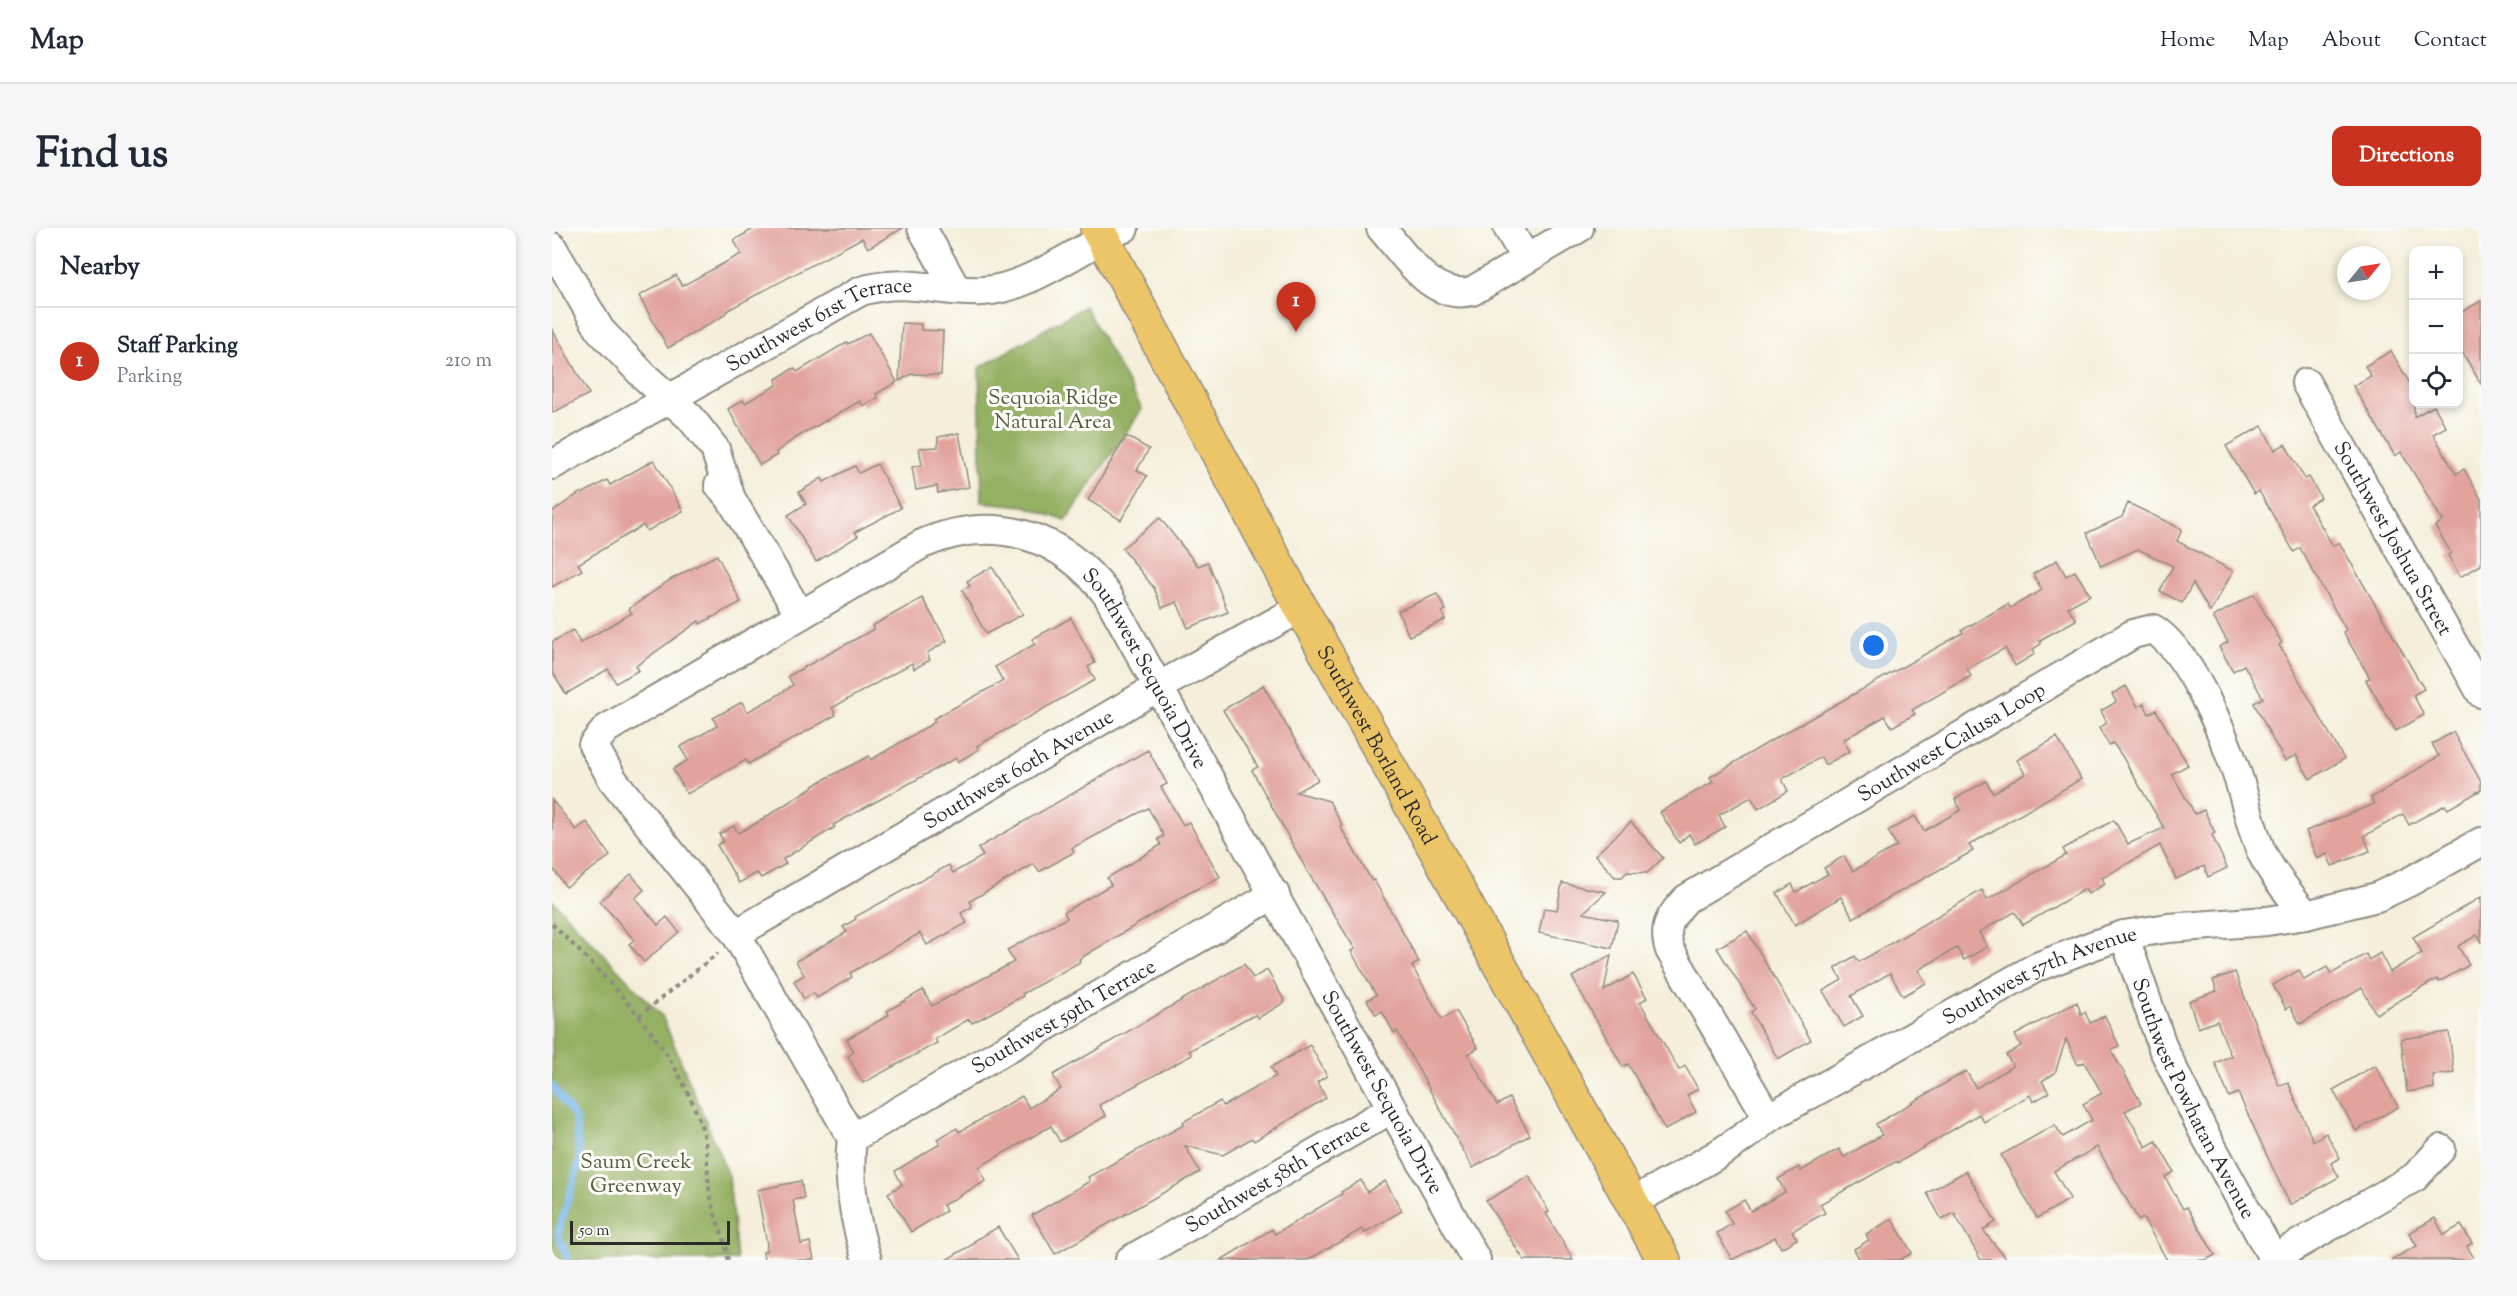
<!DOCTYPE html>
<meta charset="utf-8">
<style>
body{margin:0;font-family:"Sorts Mill Goudy",serif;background:#f6f6f7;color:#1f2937}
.controls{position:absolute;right:18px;top:18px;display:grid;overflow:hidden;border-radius:12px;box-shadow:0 3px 9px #0003}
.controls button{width:54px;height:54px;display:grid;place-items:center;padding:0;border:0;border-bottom:2px solid #e0e1e3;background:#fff;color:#1f2937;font:30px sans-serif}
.compass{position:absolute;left:1785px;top:18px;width:54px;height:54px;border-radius:50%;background:#fff;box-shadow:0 3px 9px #0003;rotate:60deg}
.scale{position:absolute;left:18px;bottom:15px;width:160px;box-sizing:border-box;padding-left:6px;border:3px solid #2b2b2b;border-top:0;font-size:16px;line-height:21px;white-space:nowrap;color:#2b2b2b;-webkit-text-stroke:4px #fdfcf7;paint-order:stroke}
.you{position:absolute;left:1322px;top:418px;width:21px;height:21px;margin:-15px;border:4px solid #fff;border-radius:50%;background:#1a73e8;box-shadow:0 0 0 9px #1a73e833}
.badge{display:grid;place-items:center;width:39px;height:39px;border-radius:50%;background:#c8321e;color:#fff;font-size:20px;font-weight:700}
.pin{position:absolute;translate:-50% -50px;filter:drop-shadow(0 2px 3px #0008)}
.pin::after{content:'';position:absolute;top:32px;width:21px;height:18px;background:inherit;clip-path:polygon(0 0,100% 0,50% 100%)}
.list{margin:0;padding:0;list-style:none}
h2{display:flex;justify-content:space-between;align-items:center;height:78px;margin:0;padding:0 24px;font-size:26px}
h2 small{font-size:20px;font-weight:400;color:#747a83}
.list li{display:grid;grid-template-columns:39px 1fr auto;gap:18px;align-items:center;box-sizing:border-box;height:108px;padding:0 24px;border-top:2px solid #e0e1e3}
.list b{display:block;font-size:22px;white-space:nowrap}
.list p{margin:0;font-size:20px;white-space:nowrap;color:#747a83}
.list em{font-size:20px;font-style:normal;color:#747a83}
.icon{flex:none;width:33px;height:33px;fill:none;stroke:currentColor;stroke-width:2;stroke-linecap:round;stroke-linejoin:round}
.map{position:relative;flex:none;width:1929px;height:1032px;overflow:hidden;border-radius:12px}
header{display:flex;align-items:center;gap:36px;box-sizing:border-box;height:84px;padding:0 30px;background:#fff;border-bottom:2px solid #e0e1e3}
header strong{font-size:28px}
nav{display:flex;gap:33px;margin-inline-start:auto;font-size:21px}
.intro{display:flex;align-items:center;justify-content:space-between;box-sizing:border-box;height:144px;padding:0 36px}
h1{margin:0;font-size:42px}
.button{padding:15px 27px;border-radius:12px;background:#c8321e;color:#fff;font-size:21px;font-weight:700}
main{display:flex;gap:36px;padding:0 36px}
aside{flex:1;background:#fff;border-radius:12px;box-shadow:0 3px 9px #0003}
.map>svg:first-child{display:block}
.forest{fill:#94b063;stroke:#606e47;stroke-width:1.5}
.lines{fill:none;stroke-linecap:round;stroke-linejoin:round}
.stream{stroke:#7cbaef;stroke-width:7}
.building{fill:#e2a39d}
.minor-casing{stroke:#908c82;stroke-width:32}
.major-casing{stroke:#908c82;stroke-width:36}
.path{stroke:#908c82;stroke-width:4;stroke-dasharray:4.5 4.5;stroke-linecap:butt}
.minor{stroke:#fff;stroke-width:28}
.major{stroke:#edc569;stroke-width:33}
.labels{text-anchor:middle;stroke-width:6;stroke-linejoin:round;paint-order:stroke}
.street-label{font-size:21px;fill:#2b2b2b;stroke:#fdfcf7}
.park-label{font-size:21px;fill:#565c40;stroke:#fdfcf7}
</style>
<header>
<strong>Map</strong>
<nav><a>Home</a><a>Map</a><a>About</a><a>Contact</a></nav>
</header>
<div class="intro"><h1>Find us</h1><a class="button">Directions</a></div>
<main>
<aside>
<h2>Nearby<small></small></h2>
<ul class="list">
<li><span class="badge">1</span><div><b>Staff Parking</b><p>Parking</p></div><em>210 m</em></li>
</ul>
</aside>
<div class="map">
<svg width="1929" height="1032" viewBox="0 0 1929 1032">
<rect width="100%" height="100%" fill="#fdfcf7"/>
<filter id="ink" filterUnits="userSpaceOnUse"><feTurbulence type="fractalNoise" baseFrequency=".0167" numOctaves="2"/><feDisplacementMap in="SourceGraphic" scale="12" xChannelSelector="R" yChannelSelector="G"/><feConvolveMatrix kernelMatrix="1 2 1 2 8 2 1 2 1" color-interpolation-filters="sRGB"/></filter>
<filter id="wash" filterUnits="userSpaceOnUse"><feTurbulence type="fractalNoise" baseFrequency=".008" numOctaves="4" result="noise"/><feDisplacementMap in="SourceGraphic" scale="24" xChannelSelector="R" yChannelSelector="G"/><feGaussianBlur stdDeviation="1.35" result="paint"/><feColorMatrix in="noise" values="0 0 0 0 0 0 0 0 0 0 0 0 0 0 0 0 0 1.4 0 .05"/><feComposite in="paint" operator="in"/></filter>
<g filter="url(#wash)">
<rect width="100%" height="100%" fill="#f4eeda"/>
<g class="forest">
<polygon points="533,78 590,181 514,293 473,278 430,274 427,140"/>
<polygon points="0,672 110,788 177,949 185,1032 0,1032"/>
</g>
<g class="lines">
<polyline class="stream" points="0,858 23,890 28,931 6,1006 16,1032"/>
</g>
<g id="blocks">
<g class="building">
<polygon points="203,0 351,0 316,20 310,10 176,82 171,88 116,120 87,68 124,47 130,58 189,26 182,12"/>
<polygon points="1929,73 1929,156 1906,117 1906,86"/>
<polygon points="350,95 369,96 369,102 391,103 389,147 360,146 347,153"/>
<polygon points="0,101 37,166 0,185"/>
<polygon points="317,105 345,154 324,166 326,170 311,178 308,173 242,211 224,224 225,227 208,237 176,181 191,172 193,175 225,157 224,151 242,140 245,144 295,114 296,116"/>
<polygon points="1839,123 1862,163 1862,189 1882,178 1894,199 1881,206 1904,246 1912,241 1929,271 1929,337 1908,349 1896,327 1899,325 1883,298 1891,293 1849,224 1843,228 1801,158 1819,148 1813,138"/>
<polygon points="1710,198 1723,222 1733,216 1753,251 1757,249 1769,270 1757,277 1781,318 1787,314 1872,461 1861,467 1872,487 1844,503 1814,452 1818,450 1791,404 1794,402 1748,320 1742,324 1707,263 1702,266 1674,218"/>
<polygon points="407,205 417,259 386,265 385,258 364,262 360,239 370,237 367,220 386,219 386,209"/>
<polygon points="574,208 597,221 585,242 595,248 569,292 536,272"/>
<polygon points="102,232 131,283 95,303 91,297 26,336 30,342 0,359 0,284 29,264 30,266 55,252 58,257"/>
<polygon points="325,236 349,280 303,304 306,308 264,334 236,287 254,276 247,264 270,250 272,254 303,238 307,245"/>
<polygon points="1576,275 1630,301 1625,313 1681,343 1658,384 1641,355 1630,375 1608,363 1621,338 1586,321 1549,338 1535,305 1570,289"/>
<polygon points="608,290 646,338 656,334 676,384 636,400 625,374 610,380 602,360 570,320"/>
<polygon points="165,327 189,374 148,396 147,393 84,438 87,442 64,455 56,441 14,466 0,443 0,414 21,402 28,415 80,385 77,381 118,352"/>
<polygon points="1505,332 1514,348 1523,343 1538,367 1516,379 1524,392 1488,412 1489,416 1481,421 1483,426 1463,438 1453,420 1415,441 1419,448 1360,482 1363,486 1340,499 1333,488 1291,512 1298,523 1273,537 1269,529 1230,551 1236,563 1206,581 1199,569 1167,587 1173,599 1143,616 1137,606 1127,615 1108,584 1161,554 1158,549 1222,511 1411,405 1410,402 1456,376 1458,380 1490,362 1481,346"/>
<polygon points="440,339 471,386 434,406 410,362 418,358 415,353"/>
<polygon points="885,366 894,382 890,384 893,392 857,408 846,383"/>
<polygon points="1702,366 1730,415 1727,417 1792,531 1758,551 1744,527 1733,533 1721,512 1702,475 1711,470 1692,437 1681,443 1667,419 1676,414 1661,389"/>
<polygon points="370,370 395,413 375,425 378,432 362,441 360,435 280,480 284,487 196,536 194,532 135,566 121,541 136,532 128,519 165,498 161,490 190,474 195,484 226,467 241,457 236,448 322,401 320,398"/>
<polygon points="519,390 543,435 536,439 543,452 425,518 427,521 406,534 404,530 281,597 283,599 231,631 234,636 209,650 205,645 187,655 165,617 172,613 167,606 182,598 186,605 203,596 271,552 317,528 319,532 383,494 381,491 451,453 443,439 483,416 480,411"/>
<polygon points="711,457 766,552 744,564 777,573 790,597 788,598 820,653 822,652 867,734 860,738 890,791 904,783 926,820 916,826 945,877 957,870 978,907 921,940 845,803 842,805 830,783 824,787 815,772 824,767 799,723 803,721 754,641 700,542 706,539 671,482"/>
<polygon points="1574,458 1586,479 1592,475 1597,486 1604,482 1636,537 1620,546 1643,586 1652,582 1663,605 1660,607 1675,640 1656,649 1652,638 1624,651 1608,617 1550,650 1553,656 1536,666 1533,661 1471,697 1463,684 1427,704 1435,719 1412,732 1405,720 1366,742 1374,755 1351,768 1338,745 1299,768 1311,788 1292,799 1271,763 1290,752 1283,740 1303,728 1307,734 1430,662 1435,672 1514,627 1511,621 1562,592 1576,616 1612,600 1570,528 1561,515 1557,517 1547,500 1555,495 1549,483 1564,474 1560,466"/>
<polygon points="1901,504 1929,554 1929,562 1896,581 1893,577 1857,597 1851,586 1812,608 1818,623 1780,638 1775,626 1765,631 1754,603 1822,576 1819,570 1887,528 1880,516"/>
<polygon points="1505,509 1529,551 1417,617 1421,623 1301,690 1289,669 1243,697 1225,665 1240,656 1244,664 1276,646 1272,640 1292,628 1301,643 1345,618 1336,603 1363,588 1372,603 1409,582 1403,571 1434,553 1441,565 1473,546 1465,532"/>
<polygon points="596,522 615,556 609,559 631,597 637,594 668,649 637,665 527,731 528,734 470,766 471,768 420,795 417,791 383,811 385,815 311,855 296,828 302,824 295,811 337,787 335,783 371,762 380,778 462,734 455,722 515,690 512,684 559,657 555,650 609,617 606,611 612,608 596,580 520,620 522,624 487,644 482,636 418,673 420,679 409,685 415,695 375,717 368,705 298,745 300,749 265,770 262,765 252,771 242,753 252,747 244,733 295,704 291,699 304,691 303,689 397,637 401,645 431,628 426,620"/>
<polygon points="0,572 24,602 35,594 58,628 14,659 0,639"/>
<polygon points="1079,594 1111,630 1095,645 1075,644 1070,649 1063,649 1043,627"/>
<polygon points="79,646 92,662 83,670 106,697 115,689 127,704 92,734 77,716 82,712 48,673"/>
<polygon points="1010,655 1054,664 1031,685 1066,692 1060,720 987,705 992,680 1005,682"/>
<polygon points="1929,669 1929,715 1925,707 1906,718 1917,737 1887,754 1885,751 1824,786 1810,760 1748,796 1738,778 1734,781 1721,757 1747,742 1752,752 1775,739 1779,746 1814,726 1817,732 1828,725 1838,744 1870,725 1861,709"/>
<polygon points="1195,703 1259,812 1226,831 1199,784 1203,781 1165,720"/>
<polygon points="1059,727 1052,763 1081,746 1095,770 1088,774 1127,842 1133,838 1146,861 1135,867 1144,884 1113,902 1076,836 1071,839 1020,749"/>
<polygon points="692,736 701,750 715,742 733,774 706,790 704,787 693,791 637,823 640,827 547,877 554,888 508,914 499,898 427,939 434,953 391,977 394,983 359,1004 336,965 350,957 343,943 388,916 385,911 405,900 407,904 470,868 477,880 509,861 501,847"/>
<polygon points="1683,744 1727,858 1736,854 1761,913 1774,905 1788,930 1779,935 1787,949 1738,977 1686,865 1677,869 1663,835 1679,828 1665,793 1646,800 1637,773 1665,763 1661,752"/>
<polygon points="1525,774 1529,786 1533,784 1538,795 1553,788 1567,818 1559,822 1589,875 1573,883 1594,919 1604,913 1622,944 1613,949 1631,981 1635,979 1663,1027 1654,1032 1615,1032 1591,990 1587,993 1545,919 1502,943 1518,971 1485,990 1449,927 1503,897 1511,909 1540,892 1531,876 1550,865 1532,834 1526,837 1514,811 1503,845 1490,853 1497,865 1481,874 1478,867 1432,894 1427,886 1346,935 1345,933 1268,976 1273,985 1240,1003 1245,1011 1229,1020 1223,1009 1180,1032 1165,1005 1180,996 1173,983 1192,972 1199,983 1233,964 1226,951 1247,939 1249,943 1287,921 1292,929 1330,907 1324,896 1414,843 1424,860 1461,838 1454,827 1469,818 1463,807"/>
<polygon points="1897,804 1902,845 1881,847 1882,860 1855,864 1849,811"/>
<polygon points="758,817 775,848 765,854 774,870 702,913 700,910 671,927 633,918 648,944 503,1026 480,987 538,953 536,949 632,897 631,894 668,873 671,878 724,848 719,839"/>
<polygon points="1823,837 1846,879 1804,903 1781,862"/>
<polygon points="1414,943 1444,994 1431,1002 1455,1032 1429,1032 1402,985 1390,992 1375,965"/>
<polygon points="977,948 997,984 994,985 1021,1032 972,1032 934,973"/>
<polygon points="809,952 815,964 833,953 850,983 812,1005 810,1001 756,1032 669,1032 720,1001 723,1006 790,966 789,964"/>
<polygon points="249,953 252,970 241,972 249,1016 258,1014 262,1032 212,1032 211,1024 214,1023 215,1016 205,962"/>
<polygon points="1883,990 1892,1007 1909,997 1920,1015 1915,1018 1923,1032 1839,1032 1865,1018 1857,1005"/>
<polygon points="1340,991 1360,1025 1348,1032 1308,1032 1302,1021 1317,1012 1314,1006"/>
<polygon points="446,999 466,1032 394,1032 423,1015 422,1013"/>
</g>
</g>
</g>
<g filter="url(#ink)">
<use href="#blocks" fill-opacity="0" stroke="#908c82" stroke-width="1.5"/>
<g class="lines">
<g class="minor-casing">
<g id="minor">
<polyline points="370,0 404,61"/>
<path d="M829 0C853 27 879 73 920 63L1027 0"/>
<polyline points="956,0 974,31"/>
<polyline points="0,19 48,102 92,148 138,189 163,221 179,271"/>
<path id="s1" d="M1754 155 1929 465"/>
<path id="s2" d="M0 237 309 63C357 49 385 65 431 63 477 61 530 18 572 0"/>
<polyline points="167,257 179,271 248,387"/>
<path id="s3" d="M184 706 606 459 749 380"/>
<path id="s4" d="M1572 707 1611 820 1651 903 1721 1030"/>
<path id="s5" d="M1216 890 1118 722C1110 698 1119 688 1134 671L1581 406 1601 401C1638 424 1672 507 1686 549 1695 575 1699 603 1711 627 1722 649 1739 668 1754 687"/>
<path id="s6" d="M300 910 723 666"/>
<path id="s7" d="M1080 974C1127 948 1175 925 1216 890L1485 739 1542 717 1572 707 1616 700 1715 693 1754 687 1825 669 1857 654 1929 614"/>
<path id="s8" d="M315 1032C302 992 295 952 300 910L184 706 61 552 41 517 54 501 370 316C442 285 510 306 556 368L924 1032"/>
<path id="s9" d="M578 1032 841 880"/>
<polyline points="1719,1032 1863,949 1889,921"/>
</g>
</g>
<g class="major-casing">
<g id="major">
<path id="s10" d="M545 0 749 380 1112 1032"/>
</g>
</g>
<g class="path">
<path d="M0 696C61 756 125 819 151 903 157 926 154 949 159 971 163 992 174 1010 176 1032"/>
<polyline points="87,788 166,725"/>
</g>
<use href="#minor" class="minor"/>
<use href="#major" class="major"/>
</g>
</g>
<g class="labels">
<g class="street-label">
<text dy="7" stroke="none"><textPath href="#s2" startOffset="304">Southwest 61st Terrace</textPath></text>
<text dy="7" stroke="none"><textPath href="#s1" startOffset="178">Southwest Joshua Street</textPath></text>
<text dy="7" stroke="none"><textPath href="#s8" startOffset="1274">Southwest Sequoia Drive</textPath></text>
<text dy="7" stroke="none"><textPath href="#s5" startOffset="560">Southwest Calusa Loop</textPath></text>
<text dy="7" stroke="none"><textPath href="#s10" startOffset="588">Southwest Borland Road</textPath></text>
<text dy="7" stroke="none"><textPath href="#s3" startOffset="327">Southwest 60th Avenue</textPath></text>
<text dy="7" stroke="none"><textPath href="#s7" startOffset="468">Southwest 57th Avenue</textPath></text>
<text dy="7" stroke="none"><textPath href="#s6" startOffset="244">Southwest 59th Terrace</textPath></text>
<text dy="7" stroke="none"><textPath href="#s8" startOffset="1760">Southwest Sequoia Drive</textPath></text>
<text dy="7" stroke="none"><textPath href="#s4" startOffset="178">Southwest Powhatan Avenue</textPath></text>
<text dy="7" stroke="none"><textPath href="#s9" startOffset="170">Southwest 58th Terrace</textPath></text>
</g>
<g class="park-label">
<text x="501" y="176">Sequoia Ridge<tspan x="501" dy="24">Natural Area</tspan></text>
<text x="84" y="940">Saum Creek<tspan x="84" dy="24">Greenway</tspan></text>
</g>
</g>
</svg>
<div class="controls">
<button>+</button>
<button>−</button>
<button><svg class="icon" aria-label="locate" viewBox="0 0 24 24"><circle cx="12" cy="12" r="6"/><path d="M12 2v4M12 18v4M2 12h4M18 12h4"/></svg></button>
</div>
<svg class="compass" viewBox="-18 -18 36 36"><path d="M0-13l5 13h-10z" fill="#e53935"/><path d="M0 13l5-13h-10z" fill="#747a83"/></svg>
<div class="scale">50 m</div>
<div class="you"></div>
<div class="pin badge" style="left:744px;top:104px">1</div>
</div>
</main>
